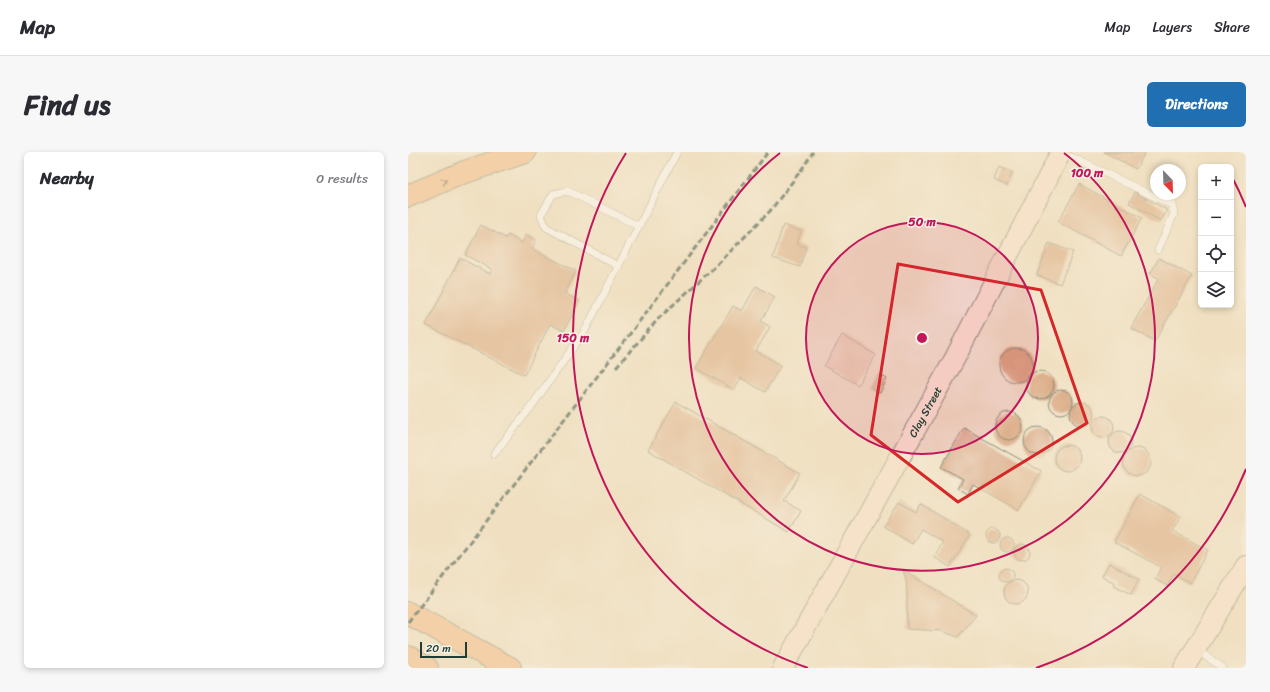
<!DOCTYPE html>
<meta charset="utf-8">
<style>
body{margin:0;font-family:Sriracha,sans-serif;background:#f7f7f7;color:#2b2b33}
.controls{position:absolute;right:12px;top:12px;display:grid;overflow:hidden;border-radius:6px;box-shadow:0 2px 6px #0003}
.controls button{width:36px;height:36px;display:grid;place-items:center;padding:0;border:0;border-bottom:1px solid #e1e1e2;background:#fff;color:#2b2b33;font:20px sans-serif}
.compass{position:absolute;left:742px;top:12px;width:36px;height:36px;border-radius:50%;background:#fff;box-shadow:0 2px 6px #0003;rotate:157deg}
.scale{position:absolute;left:12px;bottom:10px;width:47px;box-sizing:border-box;padding-left:4px;border:2px solid #1f3d34;border-top:0;font-size:11px;line-height:14px;white-space:nowrap;color:#1f3d34;-webkit-text-stroke:3px #f7f3e8;paint-order:stroke}
.list{margin:0;padding:0;list-style:none}
h2{display:flex;justify-content:space-between;align-items:center;height:52px;margin:0;padding:0 16px;font-size:17px}
h2 small{font-size:13px;font-weight:400;color:#7c7c81}
.icon{flex:none;width:22px;height:22px;fill:none;stroke:currentColor;stroke-width:2;stroke-linecap:round;stroke-linejoin:round}
.map{position:relative;flex:none;width:838px;height:516px;overflow:hidden;border-radius:6px}
header{display:flex;align-items:center;gap:24px;box-sizing:border-box;height:56px;padding:0 20px;background:#fff;border-bottom:1px solid #e1e1e2}
header strong{font-size:19px}
nav{display:flex;gap:22px;margin-inline-start:auto;font-size:14px}
.intro{display:flex;align-items:center;justify-content:space-between;box-sizing:border-box;height:96px;padding:0 24px}
h1{margin:0;font-size:28px}
.button{padding:10px 18px;border-radius:6px;background:#1f6fb2;color:#fff;font-size:14px;font-weight:700}
main{display:flex;gap:24px;padding:0 24px}
aside{flex:1;background:#fff;border-radius:6px;box-shadow:0 2px 6px #0003}
.map>svg:first-child{display:block}
.building{fill:#d9a57e}
.lines{fill:none;stroke-linecap:round;stroke-linejoin:round}
.lane-casing{stroke:#888e7a;stroke-width:8}
.secondary-casing{stroke:#888e7a;stroke-width:22}
.primary-casing{stroke:#888e7a;stroke-width:24}
.lane{stroke:#fff;stroke-width:7}
.secondary{stroke:#fce5d0;stroke-width:20}
.primary{stroke:#f8bd89;stroke-width:22}
.rail{stroke:#1f3d34;stroke-width:3;stroke-dasharray:6 3;stroke-linecap:butt}
.oneway{stroke:#81775a}
.marked{fill:none;stroke:#d62828;stroke-width:3;stroke-linejoin:round}
.ring{fill:none;stroke:#c2185b;stroke-width:2}
.labels{text-anchor:middle;stroke-width:3;stroke-linejoin:round;paint-order:stroke}
.street-label{font-size:11px;fill:#1f3d34;stroke:#f7f3e8}
.centre{fill:#c2185b;stroke:#f7f3e8;stroke-width:2}
.ring-label{font-size:12px;text-anchor:middle;font-weight:bold;fill:#c2185b;stroke:#f7f3e8;stroke-width:3;stroke-linejoin:round;paint-order:stroke}
</style>
<header>
<strong>Map</strong>
<nav><a>Map</a><a>Layers</a><a>Share</a></nav>
</header>
<div class="intro"><h1>Find us</h1><a class="button">Directions</a></div>
<main>
<aside>
<h2>Nearby<small>0 results</small></h2>
<ul class="list">
</ul>
</aside>
<div class="map">
<svg width="838" height="516" viewBox="0 0 838 516">
<rect width="100%" height="100%" fill="#f7f3e8"/>
<filter id="ink" filterUnits="userSpaceOnUse"><feTurbulence type="fractalNoise" baseFrequency=".025" numOctaves="2"/><feDisplacementMap in="SourceGraphic" scale="8" xChannelSelector="R" yChannelSelector="G"/><feConvolveMatrix kernelMatrix="1 2 1 2 8 2 1 2 1" color-interpolation-filters="sRGB"/></filter>
<filter id="wash" filterUnits="userSpaceOnUse"><feTurbulence type="fractalNoise" baseFrequency=".012" numOctaves="4" result="noise"/><feDisplacementMap in="SourceGraphic" scale="16" xChannelSelector="R" yChannelSelector="G"/><feGaussianBlur stdDeviation="0.9" result="paint"/><feColorMatrix in="noise" values="0 0 0 0 0 0 0 0 0 0 0 0 0 0 0 0 0 1.4 0 .05"/><feComposite in="paint" operator="in"/></filter>
<g filter="url(#wash)">
<rect width="100%" height="100%" fill="#f0e0c1"/>
<g id="blocks">
<g class="building">
<polygon points="696,0 737,0 728,17"/>
<polygon points="591,15 604,21 599,34 586,28"/>
<polygon points="671,32 734,66 713,104 650,70"/>
<polygon points="727,40 759,58 753,69 721,51"/>
<polygon points="73,73 98,86 100,83 114,91 118,83 128,88 124,97 168,119 157,141 171,149 156,179 142,172 116,223 18,173 52,106 82,122 84,117 57,103"/>
<polygon points="375,73 393,79 389,92 398,95 392,115 365,106"/>
<polygon points="641,91 665,100 652,132 629,123"/>
<polygon points="751,106 784,124 747,189 723,176 751,126 742,122"/>
<polygon points="348,134 367,145 353,169 362,175 348,199 373,213 357,240 333,226 326,238 288,216 325,154 334,159"/>
<polygon points="434,183 468,203 450,233 416,214"/>
<circle cx="608" cy="213" r="17"/>
<circle cx="632" cy="233" r="14"/>
<polygon points="471,222 479,227 472,241 463,236"/>
<circle cx="653" cy="250" r="12"/>
<polygon points="268,250 392,321 376,349 393,359 381,380 240,298"/>
<circle cx="674" cy="262" r="12"/>
<circle cx="601" cy="274" r="14"/>
<circle cx="695" cy="275" r="11"/>
<circle cx="630" cy="289" r="14"/>
<polygon points="556,276 633,319 611,358 565,332 560,342 550,336 555,327 533,315"/>
<circle cx="712" cy="290" r="11"/>
<circle cx="659" cy="306" r="13"/>
<circle cx="729" cy="310" r="14"/>
<polygon points="732,342 773,365 764,379 800,398 782,431 766,422 759,434 747,427 753,415 706,390"/>
<polygon points="491,350 508,360 513,352 562,383 542,415 526,405 535,390 513,377 504,392 475,374"/>
<circle cx="585" cy="384" r="7"/>
<circle cx="599" cy="393" r="7"/>
<circle cx="614" cy="400" r="8"/>
<polygon points="701,411 731,427 723,443 705,434 707,431 694,424"/>
<circle cx="598" cy="423" r="7"/>
<polygon points="495,418 568,463 550,485 534,479 499,477 499,441 498,428"/>
<circle cx="608" cy="440" r="12"/>
</g>
</g>
</g>
<g filter="url(#ink)">
<use href="#blocks" fill-opacity="0" stroke="#888e7a" stroke-width="1"/>
<g class="lines">
<g class="lane-casing">
<g id="lane">
<polyline points="653,0 764,53 766,62 750,98"/>
<polyline points="210,114 138,75 133,63 145,42 160,39 230,74"/>
<polyline points="86,302 123,255 178,177 269,0"/>
<polyline points="789,498 815,516"/>
</g>
</g>
<g class="secondary-casing">
<g id="secondary">
<path id="s1" d="M375 516 547 206 653 0"/>
<polyline points="776,516 838,414"/>
</g>
</g>
<g class="primary-casing">
<g id="primary">
<polyline points="0,44 54,21 117,0"/>
<polyline points="0,461 102,516"/>
<polyline points="0,505 19,516"/>
</g>
</g>
<use href="#lane" class="lane"/>
<use href="#secondary" class="secondary"/>
<use href="#primary" class="primary"/>
<g class="rail">
<polyline points="208,215 252,165 311,111 362,59 394,17 405,0"/>
<polyline points="0,470 218,187 360,0"/>
</g>
</g>
<defs><path id="oneway-chevron" d="M-2-3.5L2.5 0L-2 3.5" fill="none" stroke-width="1.6" stroke-linecap="round" stroke-linejoin="round"/></defs>
<use class="oneway" href="#oneway-chevron" transform="translate(36 29) rotate(-22)"/>
</g>
<path d="M0 0H838V516H0ZM490 112 633 138 679 271 550 350 463 283Z" fill="#f0e0c1" fill-opacity=".55" fill-rule="evenodd"/>
<path class="marked" d="M490 112 633 138 679 271 550 350 463 283Z"/>
<circle cx="514" cy="186" r="116" fill="#c2185b" fill-opacity=".12"/>
<g class="ring">
<circle cx="514" cy="186" r="116"/>
<path d="M656 1A233 233 0 1 1 372 1"/>
<path d="M838 317A349 349 0 0 1 628 516M400 516A349 349 0 0 1 218 1M824 25A349 349 0 0 1 838 55"/>
</g>
<g class="labels">
<g class="street-label">
<text dy="4" stroke="none"><textPath href="#s1" startOffset="293">Clay Street</textPath></text>
</g>
</g>
<circle cx="514" cy="186" r="6" class="centre"/>
<g class="ring-label">
<text x="679" y="25">100 m</text>
<text x="514" y="74">50 m</text>
<text x="165" y="190">150 m</text>
</g>
</svg>
<div class="controls">
<button>+</button>
<button>−</button>
<button><svg class="icon" aria-label="locate" viewBox="0 0 24 24"><circle cx="12" cy="12" r="6"/><path d="M12 2v4M12 18v4M2 12h4M18 12h4"/></svg></button>
<button><svg class="icon" aria-label="layers" viewBox="0 0 24 24"><path d="M12 4l9 5-9 5-9-5zM3 14l9 5 9-5"/></svg></button>
</div>
<svg class="compass" viewBox="-18 -18 36 36"><path d="M0-13l5 13h-10z" fill="#e53935"/><path d="M0 13l5-13h-10z" fill="#7c7c81"/></svg>
<div class="scale">20 m</div>
</div>
</main>
